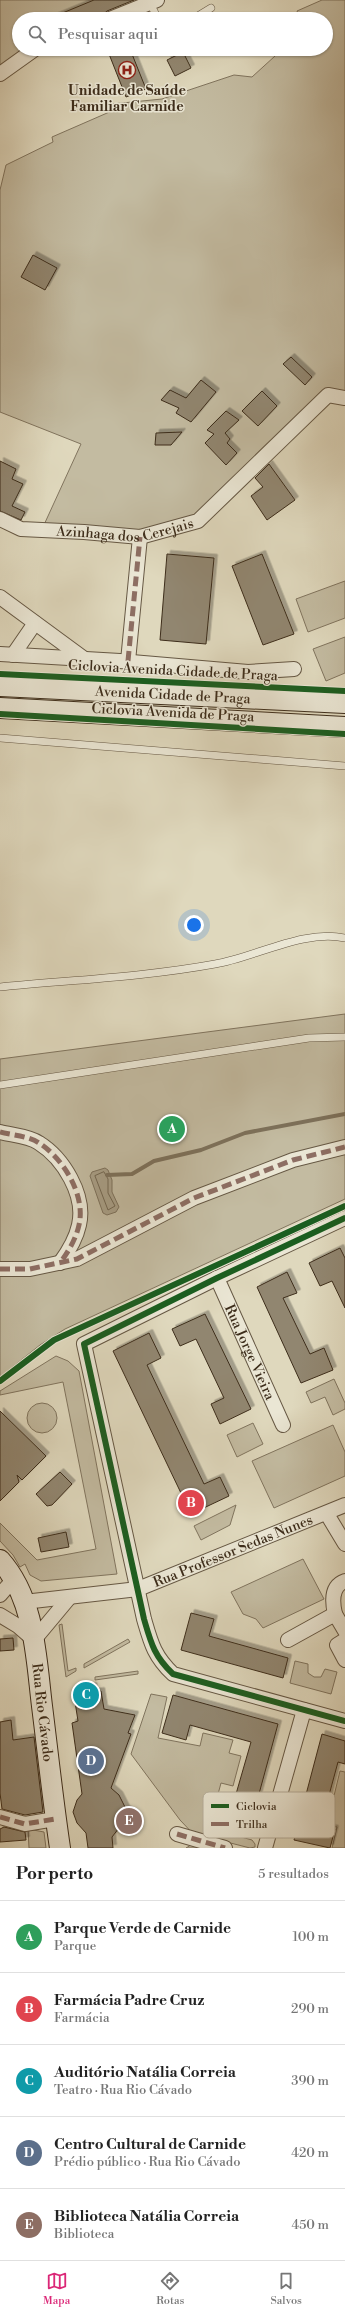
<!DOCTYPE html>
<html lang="pt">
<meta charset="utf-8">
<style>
body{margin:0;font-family:"Libre Bodoni",serif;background:#f2f2f2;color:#222}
.you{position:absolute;left:194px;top:925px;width:14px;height:14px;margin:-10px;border:3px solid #fff;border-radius:50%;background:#1a73e8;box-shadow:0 0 0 6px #1a73e833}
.badge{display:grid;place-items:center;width:26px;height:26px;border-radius:50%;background:#db2777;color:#fff;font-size:13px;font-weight:700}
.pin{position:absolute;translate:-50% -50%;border:2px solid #fff;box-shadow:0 1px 4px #0006}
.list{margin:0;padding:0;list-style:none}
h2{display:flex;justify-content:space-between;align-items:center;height:52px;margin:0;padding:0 16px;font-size:17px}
h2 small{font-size:13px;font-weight:400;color:#767676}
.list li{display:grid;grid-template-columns:26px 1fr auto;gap:12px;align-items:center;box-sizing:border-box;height:72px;padding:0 16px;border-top:1px solid #e0e0e0}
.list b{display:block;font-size:15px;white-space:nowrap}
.list p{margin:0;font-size:13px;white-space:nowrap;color:#767676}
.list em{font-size:13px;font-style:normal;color:#767676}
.icon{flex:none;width:22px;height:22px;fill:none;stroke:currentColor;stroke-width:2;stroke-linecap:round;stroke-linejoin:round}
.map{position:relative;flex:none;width:345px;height:1848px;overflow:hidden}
.search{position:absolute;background:#fff;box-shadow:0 1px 3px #0004;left:12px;right:12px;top:12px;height:44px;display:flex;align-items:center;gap:10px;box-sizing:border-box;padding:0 14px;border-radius:22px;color:#767676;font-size:15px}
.sheet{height:412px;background:#fff}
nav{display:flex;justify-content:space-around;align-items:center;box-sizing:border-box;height:56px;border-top:1px solid #e0e0e0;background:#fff;font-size:11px;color:#767676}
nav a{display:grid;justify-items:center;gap:2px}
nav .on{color:#db2777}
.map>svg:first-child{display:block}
.green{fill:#c3bba1;stroke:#80745e}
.water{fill:#a89e86;stroke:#7d715b}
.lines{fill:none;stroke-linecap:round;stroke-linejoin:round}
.shore{stroke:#726650;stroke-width:1}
.stream{stroke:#7d715b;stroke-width:4}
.building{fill:#91866f;stroke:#3d2d1b;filter:url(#shadow)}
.lane-casing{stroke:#665844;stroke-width:8}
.street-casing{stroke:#665844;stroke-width:16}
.secondary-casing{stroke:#3d2d1b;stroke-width:22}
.lane{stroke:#eae6d4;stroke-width:7}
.street{stroke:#eae6d4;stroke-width:14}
.secondary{stroke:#eae6d4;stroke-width:20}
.quiet{stroke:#8d6e63;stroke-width:5;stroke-dasharray:10 5;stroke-linecap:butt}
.cycleway-casing{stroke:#eae6d4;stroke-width:8}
.cycleway{stroke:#1b5e20;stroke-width:6}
.labels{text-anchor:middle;stroke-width:3;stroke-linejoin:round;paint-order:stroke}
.poi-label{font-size:14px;font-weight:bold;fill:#3d2d1b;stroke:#eae6d4}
.street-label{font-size:14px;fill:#3d2d1b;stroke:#eae6d4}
.key{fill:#eae6d4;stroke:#b6ae9c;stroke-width:1}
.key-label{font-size:11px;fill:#3d2d1b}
</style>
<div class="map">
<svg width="345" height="1848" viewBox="0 0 345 1848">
<defs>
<filter id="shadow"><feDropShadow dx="3.5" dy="-3.5" stdDeviation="0" flood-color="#0004"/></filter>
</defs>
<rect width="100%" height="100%" fill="#dfd8bd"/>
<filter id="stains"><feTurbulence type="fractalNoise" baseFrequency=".005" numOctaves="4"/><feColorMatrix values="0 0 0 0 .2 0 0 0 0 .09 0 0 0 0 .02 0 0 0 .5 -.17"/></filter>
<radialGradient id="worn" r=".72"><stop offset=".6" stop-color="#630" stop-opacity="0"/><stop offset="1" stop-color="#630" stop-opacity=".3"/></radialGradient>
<g class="green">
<polygon points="0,0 146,0 98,19 19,19 19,49 28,49 0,68"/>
<polygon points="322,0 345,0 345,393 325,390 196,516 141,532 43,527 81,444 0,412 0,190 6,165 53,142 52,137 114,110 112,104 162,99 234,75 252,77 275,56 274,49 326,49 326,19 300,19 297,11"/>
<polygon points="345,581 345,618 308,632 296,599"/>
<polygon points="345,637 345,673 326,681 313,649"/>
<polygon points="345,1014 345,1199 65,1329 40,1345 0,1377 0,1059"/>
<polygon points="56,1356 68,1361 79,1371 117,1574 41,1581 30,1575 25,1564 20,1567 13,1555 0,1541 0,1523 37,1560 96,1549 63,1382 0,1395 0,1391"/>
<polygon points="334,1379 345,1403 345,1409 333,1415 325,1397 311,1403 306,1392"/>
<circle cx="42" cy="1418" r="15"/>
<polygon points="253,1423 263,1444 237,1457 227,1435"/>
<polygon points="333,1425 345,1452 345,1476 274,1508 252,1461"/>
<polygon points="236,1505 230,1525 201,1540 194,1526"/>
<polygon points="303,1559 324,1599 263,1628 256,1619 243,1614 231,1592"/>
<polygon points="62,1624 68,1671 76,1668 76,1671 66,1677 59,1625"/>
<polygon points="128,1639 130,1642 84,1668 84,1664"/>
<polygon points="295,1661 308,1664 308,1673 314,1677 321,1677 325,1669 337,1672 331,1694 290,1683"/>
<polygon points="138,1671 138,1674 95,1680 95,1677"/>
<polygon points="151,1694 167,1697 158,1738 200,1746 203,1733 233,1740 229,1753 241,1756 233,1786 221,1783 209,1828 252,1840 255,1844 255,1847 250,1848 207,1837 210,1848 186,1848 199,1840 180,1820 131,1754"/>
<polygon points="340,1771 345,1772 345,1848 332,1848 337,1827 327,1825"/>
<polygon points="28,1829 44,1832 46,1848 29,1848"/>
</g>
<polygon class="water" points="105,1168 108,1170 112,1180 112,1192 119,1207 116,1212 107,1215 103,1213 90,1176 92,1172"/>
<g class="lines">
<polygon class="shore" points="104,1172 108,1179 108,1193 115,1206 108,1210 95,1176"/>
<polyline class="stream" points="107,1175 132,1174 154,1161 201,1150 245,1133 345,1114"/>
</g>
<g class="building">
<polygon points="94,0 134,0 107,11 98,19 48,19"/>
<polygon points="107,49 130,49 146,89 126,97"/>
<polygon points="183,52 191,68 175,76 167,60"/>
<polygon points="33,255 57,268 45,290 21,277"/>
<polygon points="291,357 312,377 305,385 283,364"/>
<polygon points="201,380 216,392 191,422 176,413 179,408 161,400 170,390 186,398"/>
<polygon points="262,391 277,406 258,426 242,411"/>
<polygon points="226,411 239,420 225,433 230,439 227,443 237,453 226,465 205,443 214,434 207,430"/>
<polygon points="182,432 171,445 155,445 156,433"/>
<polygon points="0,461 16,469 12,479 23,484 12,506 25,512 21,520 0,511"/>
<polygon points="269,464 295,500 267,520 251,496 263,487 255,478"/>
<polygon points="167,554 214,558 206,644 160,640"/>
<polygon points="262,554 294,634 263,645 232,566"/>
<polygon points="340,1248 345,1258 345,1308 332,1281 320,1286 309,1263"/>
<polygon points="287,1272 297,1293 283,1298 310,1354 324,1348 333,1370 301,1383 257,1287"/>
<polygon points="205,1314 251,1409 220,1424 211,1404 224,1398 196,1339 180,1346 172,1329"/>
<polygon points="149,1333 161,1358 147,1365 204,1484 220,1477 229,1496 191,1514 113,1351"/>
<polygon points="0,1411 46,1456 22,1480 17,1475 19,1482 0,1501"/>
<polygon points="60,1472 72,1484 52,1505 47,1506 36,1494"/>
<polygon points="66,1532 69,1547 41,1552 38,1538"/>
<polygon points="191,1613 214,1619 209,1636 288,1658 283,1678 181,1650"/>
<polygon points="13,1638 14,1650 0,1651 0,1639"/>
<polygon points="93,1686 94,1692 101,1691 104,1709 135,1715 128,1733 131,1734 111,1788 119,1795 126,1809 134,1813 128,1830 119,1828 112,1837 113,1848 88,1848 86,1833 77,1823 73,1812 77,1800 82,1794 72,1723 78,1721 73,1689"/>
<polygon points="173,1695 278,1724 250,1827 215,1818 220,1798 234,1801 251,1742 190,1725 186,1740 162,1733"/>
<polygon points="11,1720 13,1740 34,1737 43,1812 25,1815 2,1809 0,1793 0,1722"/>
<polygon points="322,1734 345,1741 345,1764 338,1762 321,1825 335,1829 330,1848 294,1840"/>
<polygon points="4,1827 25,1832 26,1840 0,1842 0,1829"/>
</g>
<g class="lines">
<g class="lane-casing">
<g id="lane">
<polyline points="150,3 158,19"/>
<polyline points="193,19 211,8"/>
<polyline points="0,738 345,766"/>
<path d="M0 987C71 980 144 977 215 964 256 957 304 929 345 938"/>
<polyline points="0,1085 309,1038 345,1037"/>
</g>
</g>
<g class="street-casing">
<g id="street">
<polyline points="110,19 157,0"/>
<polyline points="0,74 35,49"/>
<path id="s1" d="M0 519 21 529 84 532 140 537 198 521 328 395 345 398"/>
<polyline points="0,597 83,658"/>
<polyline points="0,654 120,661 248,672 294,669"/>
<polyline points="13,655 35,623"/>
<polyline points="128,661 140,537"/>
<path d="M0 1132C11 1135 29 1136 39 1143 63 1158 86 1195 79 1225 76 1239 68 1252 60 1263"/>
<path d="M345 1218 217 1278 84 1344 144 1619C151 1643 154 1656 173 1674L345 1721"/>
<polyline points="0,1269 30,1269 77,1259 194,1198 293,1160 345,1147"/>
<path id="s2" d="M217 1278 283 1425"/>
<polyline points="327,1514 345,1544"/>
<polyline points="0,1595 13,1580"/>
<path id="s3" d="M24 1602 138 1589 345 1505"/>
<path d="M335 1614C332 1601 331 1586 345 1581"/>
<polyline points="0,1615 18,1626 34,1640 69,1598"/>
<polyline points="288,1640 335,1614 345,1631"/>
<polyline points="345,1640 337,1645 345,1660"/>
<polyline points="0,1817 25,1824 55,1819"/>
<polyline points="177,1834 225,1848"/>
<polyline points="265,1848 304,1710"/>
</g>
</g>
<g class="secondary-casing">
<g id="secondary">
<path id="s4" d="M0 686 345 703"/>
<polyline points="0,708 345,727"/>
<path id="s5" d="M0 1560C35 1599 36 1657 42 1706 48 1754 53 1801 60 1848"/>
</g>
</g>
<use href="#lane" class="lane"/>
<use href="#street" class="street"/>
<use href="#secondary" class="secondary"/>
<g class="quiet">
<polyline points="128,661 140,537"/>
<path d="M0 1132C11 1135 29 1136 39 1143 63 1158 86 1195 79 1225 76 1239 68 1252 60 1263"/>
<polyline points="0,1269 30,1269 77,1259 194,1198 293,1160 345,1147"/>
<polyline points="0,1817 25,1824 55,1819"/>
<polyline points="177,1834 225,1848"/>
</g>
<g class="cycleway-casing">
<g id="cycleway">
<polyline points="0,674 345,691"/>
<polyline points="0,714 345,734"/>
<path d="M345 1218 217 1278 84 1344 144 1619C151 1643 154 1656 173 1674L345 1721"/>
<polyline points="0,1381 54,1340 345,1206"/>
</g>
</g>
<use href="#cycleway" class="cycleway"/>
</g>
<defs>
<g id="hospital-ring" transform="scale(0.9)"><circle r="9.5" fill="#eae6d4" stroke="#8f2418" stroke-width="1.5"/><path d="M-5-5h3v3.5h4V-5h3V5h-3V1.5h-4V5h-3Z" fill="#8f2418"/></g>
</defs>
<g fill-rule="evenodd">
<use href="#hospital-ring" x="127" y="70"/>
</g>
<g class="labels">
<g class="poi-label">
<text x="127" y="95">Unidade de Saúde<tspan x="127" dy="16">Familiar Carnide</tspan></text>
</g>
<g class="street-label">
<text dy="5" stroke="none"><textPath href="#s1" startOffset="128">Azinhaga dos Cerejais</textPath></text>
<text transform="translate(173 670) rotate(3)" y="5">Ciclovia Avenida Cidade de Praga</text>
<text dy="5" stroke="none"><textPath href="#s4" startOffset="173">Avenida Cidade de Praga</textPath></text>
<text transform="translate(173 712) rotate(3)" y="5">Ciclovia Avenida de Praga</text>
<text dy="5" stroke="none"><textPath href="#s2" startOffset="81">Rua Jorge Vieira</textPath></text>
<text dy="5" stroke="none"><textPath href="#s3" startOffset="217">Rua Professor Sedas Nunes</textPath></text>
<text dy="5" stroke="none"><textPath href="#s5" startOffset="161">Rua Rio Cávado</textPath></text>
</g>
</g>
<rect x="203" y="1792" width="132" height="46" rx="6" class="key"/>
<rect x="211" y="1804" width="18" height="4" fill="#1b5e20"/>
<rect x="211" y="1822" width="18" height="4" fill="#8d6e63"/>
<g class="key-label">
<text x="236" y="1810">Ciclovia</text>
<text x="236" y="1828">Trilha</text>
</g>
<rect width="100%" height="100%" filter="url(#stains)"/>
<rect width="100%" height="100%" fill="url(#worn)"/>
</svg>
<div class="you"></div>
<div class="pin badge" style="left:172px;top:1129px;background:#2e9e5b">A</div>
<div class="pin badge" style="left:191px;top:1503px;background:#e0444e">B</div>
<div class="pin badge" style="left:86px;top:1695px;background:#0f9aa8">C</div>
<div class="pin badge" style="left:91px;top:1761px;background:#5c6f8a">D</div>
<div class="pin badge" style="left:129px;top:1821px;background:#8d6e63">E</div>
<div class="search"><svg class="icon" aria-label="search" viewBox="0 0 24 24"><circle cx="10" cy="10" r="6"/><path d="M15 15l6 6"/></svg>Pesquisar aqui</div>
</div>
<section class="sheet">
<h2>Por perto<small>5 resultados</small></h2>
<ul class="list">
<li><span class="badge" style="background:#2e9e5b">A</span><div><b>Parque Verde de Carnide</b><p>Parque</p></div><em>100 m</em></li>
<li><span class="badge" style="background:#e0444e">B</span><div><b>Farmácia Padre Cruz</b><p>Farmácia</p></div><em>290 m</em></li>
<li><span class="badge" style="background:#0f9aa8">C</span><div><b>Auditório Natália Correia</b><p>Teatro · Rua Rio Cávado</p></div><em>390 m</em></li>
<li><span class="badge" style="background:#5c6f8a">D</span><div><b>Centro Cultural de Carnide</b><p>Prédio público · Rua Rio Cávado</p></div><em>420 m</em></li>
<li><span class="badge" style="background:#8d6e63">E</span><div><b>Biblioteca Natália Correia</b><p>Biblioteca</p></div><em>450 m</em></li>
</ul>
</section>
<nav>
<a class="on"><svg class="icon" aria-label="map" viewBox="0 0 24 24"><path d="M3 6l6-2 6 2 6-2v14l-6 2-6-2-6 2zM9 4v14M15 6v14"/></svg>Mapa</a>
<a><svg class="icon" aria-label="directions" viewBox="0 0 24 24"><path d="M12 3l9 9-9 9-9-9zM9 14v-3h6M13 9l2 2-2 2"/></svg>Rotas</a>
<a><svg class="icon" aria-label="saved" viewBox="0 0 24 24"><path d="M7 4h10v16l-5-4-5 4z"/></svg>Salvos</a>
</nav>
